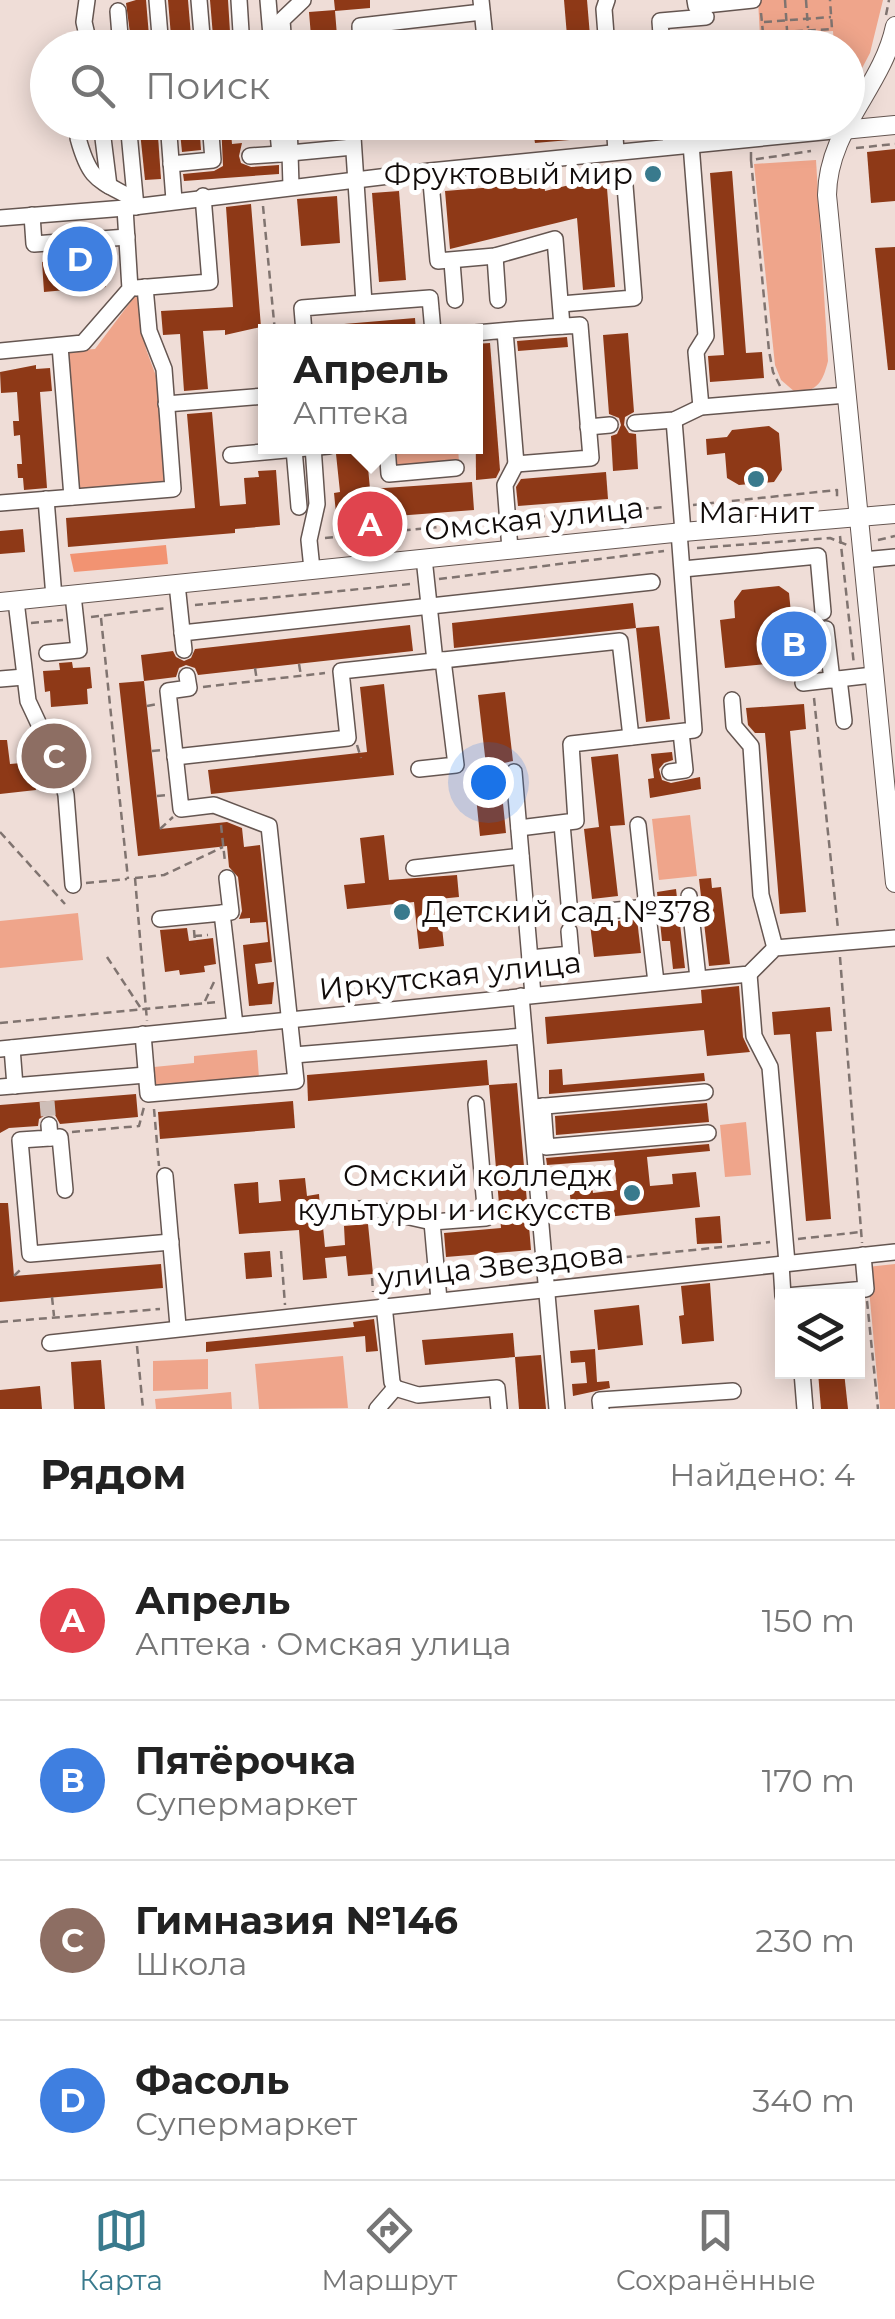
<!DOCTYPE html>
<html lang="ru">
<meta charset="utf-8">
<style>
body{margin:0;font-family:Montserrat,sans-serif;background:#f6f6f6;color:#222}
.controls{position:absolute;right:30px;bottom:30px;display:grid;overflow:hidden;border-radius:0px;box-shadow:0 5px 25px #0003}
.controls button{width:90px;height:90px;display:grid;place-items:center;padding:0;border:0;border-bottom:2px solid #e0e0e0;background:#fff;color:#222;font:50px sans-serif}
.you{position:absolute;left:488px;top:782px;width:35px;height:35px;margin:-25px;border:8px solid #fff;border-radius:50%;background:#1a73e8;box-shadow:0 0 0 15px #1a73e833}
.badge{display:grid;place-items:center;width:65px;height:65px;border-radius:50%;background:#397a8d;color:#fff;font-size:32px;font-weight:700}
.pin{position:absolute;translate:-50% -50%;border:5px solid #fff;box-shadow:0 2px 10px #0006}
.popup{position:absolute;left:258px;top:324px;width:225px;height:130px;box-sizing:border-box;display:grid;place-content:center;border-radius:0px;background:#fff;filter:drop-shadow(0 2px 8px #0005);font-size:32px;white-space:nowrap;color:#767676}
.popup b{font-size:38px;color:#222}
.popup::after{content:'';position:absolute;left:50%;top:100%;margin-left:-20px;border:20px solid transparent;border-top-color:#fff}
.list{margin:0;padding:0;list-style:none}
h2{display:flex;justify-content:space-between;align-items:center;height:130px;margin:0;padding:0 40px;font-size:42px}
h2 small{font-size:32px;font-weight:400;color:#767676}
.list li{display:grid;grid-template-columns:65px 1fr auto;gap:30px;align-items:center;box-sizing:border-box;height:160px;padding:0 40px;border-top:2px solid #e0e0e0}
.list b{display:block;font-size:38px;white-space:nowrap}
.list p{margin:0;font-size:32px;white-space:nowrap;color:#767676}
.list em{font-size:32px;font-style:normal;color:#767676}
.icon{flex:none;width:55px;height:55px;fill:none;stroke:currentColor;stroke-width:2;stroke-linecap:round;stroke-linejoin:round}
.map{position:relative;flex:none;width:895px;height:1409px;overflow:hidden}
.search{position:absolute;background:#fff;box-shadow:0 5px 25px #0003;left:30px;right:30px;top:30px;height:110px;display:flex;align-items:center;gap:25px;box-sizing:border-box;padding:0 35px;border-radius:55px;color:#767676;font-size:38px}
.sheet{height:770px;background:#fff}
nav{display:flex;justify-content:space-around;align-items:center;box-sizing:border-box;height:140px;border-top:2px solid #e0e0e0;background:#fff;font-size:28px;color:#767676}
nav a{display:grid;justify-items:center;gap:5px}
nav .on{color:#397a8d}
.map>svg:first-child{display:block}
.green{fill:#efa58b}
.forest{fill:#f29372}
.building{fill:#8e3917}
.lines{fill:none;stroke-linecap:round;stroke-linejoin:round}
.minor-tunnel{stroke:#cebeb8;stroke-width:15;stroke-dasharray:15 8;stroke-linecap:butt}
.minor-casing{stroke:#655651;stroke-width:18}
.major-casing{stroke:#655651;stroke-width:20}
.path{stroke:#807470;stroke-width:2.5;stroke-dasharray:8 5;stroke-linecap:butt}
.minor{stroke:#fff;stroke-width:15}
.major{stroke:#fff;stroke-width:18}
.poi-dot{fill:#397a8d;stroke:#fff;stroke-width:4}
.labels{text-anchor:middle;stroke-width:10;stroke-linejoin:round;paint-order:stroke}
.poi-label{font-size:30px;fill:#120c0a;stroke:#fff;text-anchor:end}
.street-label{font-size:30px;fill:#120c0a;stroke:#fff}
</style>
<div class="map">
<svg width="895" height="1409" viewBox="0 0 895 1409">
<rect width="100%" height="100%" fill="#efddd7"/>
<g class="green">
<polygon points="758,0 883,0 870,53 848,95 848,48 834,47 833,31 760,36"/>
<path d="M816 160 828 361C823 381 818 392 795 392L781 380 775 365 754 164Z"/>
<polygon points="138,292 146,349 159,384 169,486 75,493 66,351 95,349"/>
<polygon points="390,447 458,447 459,463 392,469"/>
<polygon points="690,815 697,876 659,880 652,819"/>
<polygon points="78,913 83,960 0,968 0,921"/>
<polygon points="257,1050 259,1078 156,1088 154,1067 194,1063 194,1056"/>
<polygon points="746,1122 751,1175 725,1177 720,1125"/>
<polygon points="895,1264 895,1409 880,1409 867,1267"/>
<polygon points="343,1356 348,1408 259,1409 255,1364"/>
<polygon points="208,1359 208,1389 153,1391 153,1361"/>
<polygon points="231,1392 232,1409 156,1409 155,1399"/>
</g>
<polygon class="forest" points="166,545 168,564 74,572 70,554"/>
<g class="building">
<polygon points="136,0 146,0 150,48 132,48 126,3"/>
<polygon points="168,0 188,0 192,48 172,48"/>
<polygon points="210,0 228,0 231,48 214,48"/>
<polygon points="334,0 370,0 370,8 335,11 338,48 312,48 309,12 335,10"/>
<polygon points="564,0 587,0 591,48 568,48"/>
<polygon points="139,122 157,122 161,179 145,180"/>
<polygon points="179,122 199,122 201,150 182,152"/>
<polygon points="221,122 230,122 232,144 242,143 239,156 241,163 251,167 279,165 279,174 184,181 183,174 214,171 223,166"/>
<polygon points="603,125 604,137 535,143 533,131"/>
<polygon points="895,149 895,201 871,203 867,152"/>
<polygon points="732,171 746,353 762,352 764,378 710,382 708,356 724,355 710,173"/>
<polygon points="606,176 615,287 583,290 577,218 450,249 445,191 544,183 545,191"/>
<polygon points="399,191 406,280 379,282 372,193"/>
<polygon points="337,196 340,243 301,246 297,199"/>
<polygon points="251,204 261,327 225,335 225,330 203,331 208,389 184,391 180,334 163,335 161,311 233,307 226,207"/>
<polygon points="895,247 895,370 888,370 875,248"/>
<polygon points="84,254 84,259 103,257 106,287 67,293 66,290 44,292 42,262"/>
<polygon points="415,318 416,332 344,332 344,324"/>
<polygon points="628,333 634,412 625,417 624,425 629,433 636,434 638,469 613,471 611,436 617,434 621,425 619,418 609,414 603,335"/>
<polygon points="567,337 568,347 518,351 517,341"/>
<polygon points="490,343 500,470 496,478 476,480 475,344"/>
<polygon points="36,365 36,369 50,368 52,391 40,392 47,488 24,490 23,478 18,478 17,464 22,464 20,435 14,436 13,421 19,421 17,392 1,393 0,372"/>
<polygon points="212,412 220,506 246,504 244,478 259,477 258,471 276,470 280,525 235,529 235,533 68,547 66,518 195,508 187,414"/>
<polygon points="769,426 779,433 782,470 774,482 739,485 727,478 725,453 707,455 706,439 727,437 732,430"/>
<polygon points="340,446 366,446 370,489 472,482 474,510 383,517 383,520 373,520 373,524 337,523 334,493 340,492 336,454"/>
<polygon points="606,472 608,499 518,506 516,487 521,479"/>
<polygon points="23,529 25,552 0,554 0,531"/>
<polygon points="779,586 789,593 791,613 795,612 800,661 725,668 720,620 735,618 734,601 742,590"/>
<polygon points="633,603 636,628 454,648 452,623"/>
<polygon points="410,625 413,651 198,675 195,668 186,665 179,668 176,677 144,681 141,655 173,651 176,657 184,661 191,658 195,649"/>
<polygon points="659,626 670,719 646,722 636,628"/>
<polygon points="72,662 73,668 90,667 92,688 87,689 88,704 51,707 50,691 45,692 43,671 60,670 59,663"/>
<polygon points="144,681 160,829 227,822 242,828 244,847 260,845 272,962 255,964 258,984 274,982 272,1004 249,1006 243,945 268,942 266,922 250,923 250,918 239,919 242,911 238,877 229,867 227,846 138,856 119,683"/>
<polygon points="384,684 394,775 211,794 208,770 367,752 360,687"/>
<polygon points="505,692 513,761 499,764 506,833 480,836 473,767 486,765 478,695"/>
<polygon points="804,704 806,729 790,731 806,912 780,914 765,733 755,733 748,725 746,708"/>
<polygon points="0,740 7,740 10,764 33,762 36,790 0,794"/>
<polygon points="672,752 673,760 664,763 659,769 662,780 671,783 700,777 701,789 650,798 648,779 654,778 651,754"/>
<polygon points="618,754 625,825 610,826 618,896 592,899 584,829 599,827 591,757"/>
<polygon points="384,835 389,880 457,875 459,897 439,899 444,946 419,949 414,902 347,909 344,885 365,883 360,838"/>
<polygon points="711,878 712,888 721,887 730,964 709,966 699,879"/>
<polygon points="676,889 685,968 673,969 670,941 662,941 657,892"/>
<polygon points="637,919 641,953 594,957 590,924"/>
<polygon points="187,928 189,941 213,938 216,964 204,966 205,972 180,975 179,970 165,972 160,930"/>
<polygon points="739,986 743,1037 750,1052 707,1056 704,1030 547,1044 545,1017 702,1003 701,990"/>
<polygon points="830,1007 832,1031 816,1032 831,1219 806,1221 790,1034 774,1035 772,1012"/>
<polygon points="487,1060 489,1085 308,1101 307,1075"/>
<polygon points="562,1069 563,1085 704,1073 705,1081 549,1094 549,1070"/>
<polygon points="517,1083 531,1250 446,1257 444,1233 501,1228 489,1085"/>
<polygon points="136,1094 138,1117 60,1124 55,1115 47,1114 39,1119 38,1126 9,1128 0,1133 0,1105"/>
<polygon points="293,1101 295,1128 160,1139 158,1112"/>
<polygon points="707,1103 709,1122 556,1135 555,1116"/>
<polygon points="709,1144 710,1151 647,1157 650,1186 673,1184 672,1174 696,1172 700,1207 588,1219 587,1212 572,1213 569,1187 592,1185 593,1193 617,1190 614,1160 547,1165 546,1158"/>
<polygon points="305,1178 307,1196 319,1194 320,1208 308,1209 310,1228 323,1227 325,1247 345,1245 344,1226 368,1224 373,1274 348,1276 346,1256 325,1258 327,1278 303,1280 299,1230 239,1234 234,1184 258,1182 259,1203 281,1201 279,1180"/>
<polygon points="0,1203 8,1203 14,1276 161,1264 163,1288 0,1302"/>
<polygon points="720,1216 722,1243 697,1244 695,1218"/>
<polygon points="270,1251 272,1277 246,1279 244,1253"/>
<polygon points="710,1283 714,1341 682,1344 679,1316 684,1315 681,1286"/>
<polygon points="639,1305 643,1345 598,1350 594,1310"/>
<polygon points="374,1319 378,1351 366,1352 365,1336 206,1352 206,1342 354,1327 353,1322"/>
<polygon points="513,1333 515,1357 425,1365 422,1340"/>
<polygon points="595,1349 597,1382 609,1381 610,1388 573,1396 572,1384 587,1383 585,1362 571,1363 570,1351"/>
<polygon points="541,1355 546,1409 519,1409 515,1357"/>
<polygon points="101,1360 105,1409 74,1409 71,1362"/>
<polygon points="818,1372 844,1372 848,1409 821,1409"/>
<polygon points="40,1386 42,1409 0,1409 0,1390"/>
</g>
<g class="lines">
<polyline class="minor-tunnel" points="47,1101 49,1125"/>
<g class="minor-casing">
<g id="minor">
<polyline points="87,0 84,22 90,48"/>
<polyline points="157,0 161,48"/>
<polyline points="199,0 203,48"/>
<polyline points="239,0 242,48"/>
<polyline points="268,0 272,48"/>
<polyline points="481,0 486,48"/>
<polyline points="607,0 604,9 607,48"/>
<polyline points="695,0 696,6 753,0"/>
<polyline points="118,11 121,48"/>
<polyline points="630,40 631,48"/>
<polyline points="284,48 282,20 303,0"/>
<polyline points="361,48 360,26 482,12"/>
<polyline points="662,48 660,21 706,17"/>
<polyline points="101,122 109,186"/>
<polyline points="128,122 136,207"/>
<polyline points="168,122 174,200"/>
<polyline points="277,122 280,154 290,153 291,186"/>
<polyline points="289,122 290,153 353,147"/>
<polyline points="614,122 616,151"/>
<polyline points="669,122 671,146"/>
<path d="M78 138C90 182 98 179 135 200"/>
<polyline points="691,144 706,336 696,352 701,407"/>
<polyline points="250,156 280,154"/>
<polyline points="171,164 213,160 210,122"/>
<polyline points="430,171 438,261 495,256 555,239 562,326"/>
<polyline points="32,215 34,244 127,237"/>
<polyline points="0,218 125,208 430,171 843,130"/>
<polyline points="495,256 498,300"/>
<polyline points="452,262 455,300"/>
<polyline points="136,288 210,282 203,196"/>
<polyline points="364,303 430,298 433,332"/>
<polyline points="561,304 634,298 624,173"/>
<polyline points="304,332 302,308 364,303 352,122"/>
<path d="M475 333C510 330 545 327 580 325L591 458 516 464 505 331"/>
<polyline points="60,346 72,497"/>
<polyline points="0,351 83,343 130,289 125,208"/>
<polyline points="166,404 265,396"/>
<polyline points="674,420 683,532"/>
<polyline points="635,423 674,420 701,407 847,395"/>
<polyline points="588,427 610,425"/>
<polyline points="387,446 389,474 456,468"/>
<polyline points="294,449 299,507"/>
<polyline points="231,455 329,446"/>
<polyline points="46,499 54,597"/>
<polyline points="0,503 173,489 164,369 149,331 145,287"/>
<polyline points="510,549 505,485 516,464"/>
<polyline points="424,558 435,661"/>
<polyline points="863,560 895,557"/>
<polyline points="312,569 309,540 317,504 313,446"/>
<polyline points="683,569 818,556 823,612"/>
<polyline points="177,584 184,650"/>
<polyline points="16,601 28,701 59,767 66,795 73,885"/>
<polyline points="826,629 832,680"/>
<polyline points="182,633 652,582"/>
<polyline points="47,653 79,650 73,595"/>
<polyline points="0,679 24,677"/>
<polyline points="839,679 844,721"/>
<polyline points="803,683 873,675"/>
<polyline points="732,700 734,726 751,746 761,895 775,948"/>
<polyline points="175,757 348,738 341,671 620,641 631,737"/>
<polyline points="419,769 456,765 443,660"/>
<polyline points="514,772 533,995"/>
<polyline points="670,772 685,770 681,732"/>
<polyline points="562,824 570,915 647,907 638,825"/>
<polyline points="519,828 576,821 571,744 694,730 679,532"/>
<polyline points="414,868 521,856"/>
<polyline points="689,896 698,978"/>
<polyline points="647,907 656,982"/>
<polyline points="222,913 231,912 227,878"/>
<polyline points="160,919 222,913 235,1025"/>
<polyline points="530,958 571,954 569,931"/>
<polyline points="749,974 754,1036 770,1067 787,1263"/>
<polyline points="521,996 557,1409"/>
<polyline points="143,1034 148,1094 296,1081 269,826 214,805 181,809 168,691 189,688 187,676"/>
<polyline points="12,1048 15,1086"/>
<polyline points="0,1049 749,974 775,948 895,938"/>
<polyline points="294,1055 524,1036"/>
<polyline points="0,1087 146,1075"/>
<polyline points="543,1106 546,1147 708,1133"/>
<polyline points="534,1107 705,1092"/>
<polyline points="49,1125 50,1138 20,1140 30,1254 171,1242"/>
<polyline points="50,1138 60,1137 65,1190"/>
<polyline points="165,1176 178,1326"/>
<polyline points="344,1211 369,1208 432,1222"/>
<polyline points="781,1264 783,1296"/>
<polyline points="786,1296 866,1289 863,1255"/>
<polyline points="439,1300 432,1222 486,1218 476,1104"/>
<polyline points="384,1305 392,1382 395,1388"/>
<polyline points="50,1343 895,1252"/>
<polyline points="802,1372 805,1409"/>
<polyline points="395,1388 418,1395 497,1388 499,1409"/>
<polyline points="377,1409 395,1388"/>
<polyline points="601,1409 600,1400 733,1391"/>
</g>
</g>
<g class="major-casing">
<g id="major">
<path d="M895 26C882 88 828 128 827 195L895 883"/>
<polyline points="843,130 895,125"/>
<polyline points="0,602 683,532 895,514"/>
</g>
</g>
<g class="path">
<polyline points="785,0 787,30"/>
<polyline points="806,0 808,28"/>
<polyline points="761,13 763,33 832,29 830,0"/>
<polyline points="886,15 889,0"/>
<polyline points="764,22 831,17"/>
<polyline points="856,148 895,144"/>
<polyline points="751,152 751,160 811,151"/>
<polyline points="751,160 769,351 773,372 780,386"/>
<polyline points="263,206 275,332"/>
<polyline points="693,505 837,490 837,501"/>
<polyline points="524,518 666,507"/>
<polyline points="452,527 453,538"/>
<polyline points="840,536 854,665"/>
<polyline points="325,538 491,522"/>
<polyline points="878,540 895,536"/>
<polyline points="697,548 830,538 847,545"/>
<polyline points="439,579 664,551"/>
<polyline points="195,605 411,584"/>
<polyline points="91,617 167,608"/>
<polyline points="101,618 128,879"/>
<polyline points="31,623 63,620"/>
<polyline points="299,664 301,676"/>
<polyline points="255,668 257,681"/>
<polyline points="203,687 325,673"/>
<polyline points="814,698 838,929"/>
<polyline points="147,706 158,704"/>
<polyline points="357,745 361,758"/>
<polyline points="152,751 163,750"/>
<polyline points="157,796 168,795"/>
<polyline points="221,825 225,862"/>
<polyline points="160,829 173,817"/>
<polyline points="0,832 65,904"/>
<polyline points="135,878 147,1021"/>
<polyline points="135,878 164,875 223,847"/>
<polyline points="86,883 127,879"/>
<polyline points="194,930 195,943"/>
<polyline points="194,936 208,935"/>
<polyline points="107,957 140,1007"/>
<polyline points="840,957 862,1243"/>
<polyline points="205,1001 214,982"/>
<polyline points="0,1023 217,1002"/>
<polyline points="154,1109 159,1166"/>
<polyline points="72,1132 139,1126 144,1107"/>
<polyline points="798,1239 860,1232"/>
<polyline points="281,1251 285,1305"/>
<polyline points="559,1264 770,1242"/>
<polyline points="453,1272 472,1284"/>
<polyline points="14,1276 23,1267"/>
<polyline points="372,1278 373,1292"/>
<polyline points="52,1297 54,1316"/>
<polyline points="867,1301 878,1409"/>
<polyline points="0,1322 160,1309"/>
<polyline points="137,1346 143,1409"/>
</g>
<use href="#minor" class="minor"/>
<use href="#major" class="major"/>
</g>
<g class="poi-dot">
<circle cx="653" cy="174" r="10"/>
<circle cx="756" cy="479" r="10"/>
<circle cx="402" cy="912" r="10"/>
<circle cx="632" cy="1193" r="10"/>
</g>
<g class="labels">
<g class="poi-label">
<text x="633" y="184">Фруктовый мир</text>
<text x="756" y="523" text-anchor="middle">Магнит</text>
<text x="422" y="922" text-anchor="start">Детский сад №378</text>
<text x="612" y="1186">Омский колледж<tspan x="612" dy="34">культуры и искусств</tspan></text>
</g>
<g class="street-label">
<text transform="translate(534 519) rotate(-6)" y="10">Омская улица</text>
<text transform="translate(450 976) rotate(-6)" y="10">Иркутская улица</text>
<text transform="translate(501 1266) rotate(-6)" y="10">улица Звездова</text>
</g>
</g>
</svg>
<div class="controls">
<button><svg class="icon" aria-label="layers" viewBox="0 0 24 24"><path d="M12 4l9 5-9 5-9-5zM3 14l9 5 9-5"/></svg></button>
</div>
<div class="you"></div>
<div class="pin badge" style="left:370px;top:524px;background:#e0444e">A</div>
<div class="popup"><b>Апрель</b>Аптека</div>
<div class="pin badge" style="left:794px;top:644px;background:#3f7fe0">B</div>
<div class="pin badge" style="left:54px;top:756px;background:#8d6e63">C</div>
<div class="pin badge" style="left:80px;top:259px;background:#3f7fe0">D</div>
<div class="search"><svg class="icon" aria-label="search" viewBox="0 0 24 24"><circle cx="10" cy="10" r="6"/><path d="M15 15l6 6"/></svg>Поиск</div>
</div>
<section class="sheet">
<h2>Рядом<small>Найдено: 4</small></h2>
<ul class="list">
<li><span class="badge" style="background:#e0444e">A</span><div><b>Апрель</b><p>Аптека · Омская улица</p></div><em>150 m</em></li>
<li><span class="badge" style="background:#3f7fe0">B</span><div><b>Пятёрочка</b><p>Супермаркет</p></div><em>170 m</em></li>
<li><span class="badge" style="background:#8d6e63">C</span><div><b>Гимназия №146</b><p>Школа</p></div><em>230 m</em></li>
<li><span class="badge" style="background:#3f7fe0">D</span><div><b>Фасоль</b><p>Супермаркет</p></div><em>340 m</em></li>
</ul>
</section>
<nav>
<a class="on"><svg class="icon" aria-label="map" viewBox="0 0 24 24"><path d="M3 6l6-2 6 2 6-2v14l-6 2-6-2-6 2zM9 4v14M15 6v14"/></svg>Карта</a>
<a><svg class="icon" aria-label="directions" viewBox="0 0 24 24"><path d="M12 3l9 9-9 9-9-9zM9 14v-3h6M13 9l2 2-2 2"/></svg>Маршрут</a>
<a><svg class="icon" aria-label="saved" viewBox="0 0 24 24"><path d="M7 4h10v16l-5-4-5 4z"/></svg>Сохранённые</a>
</nav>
